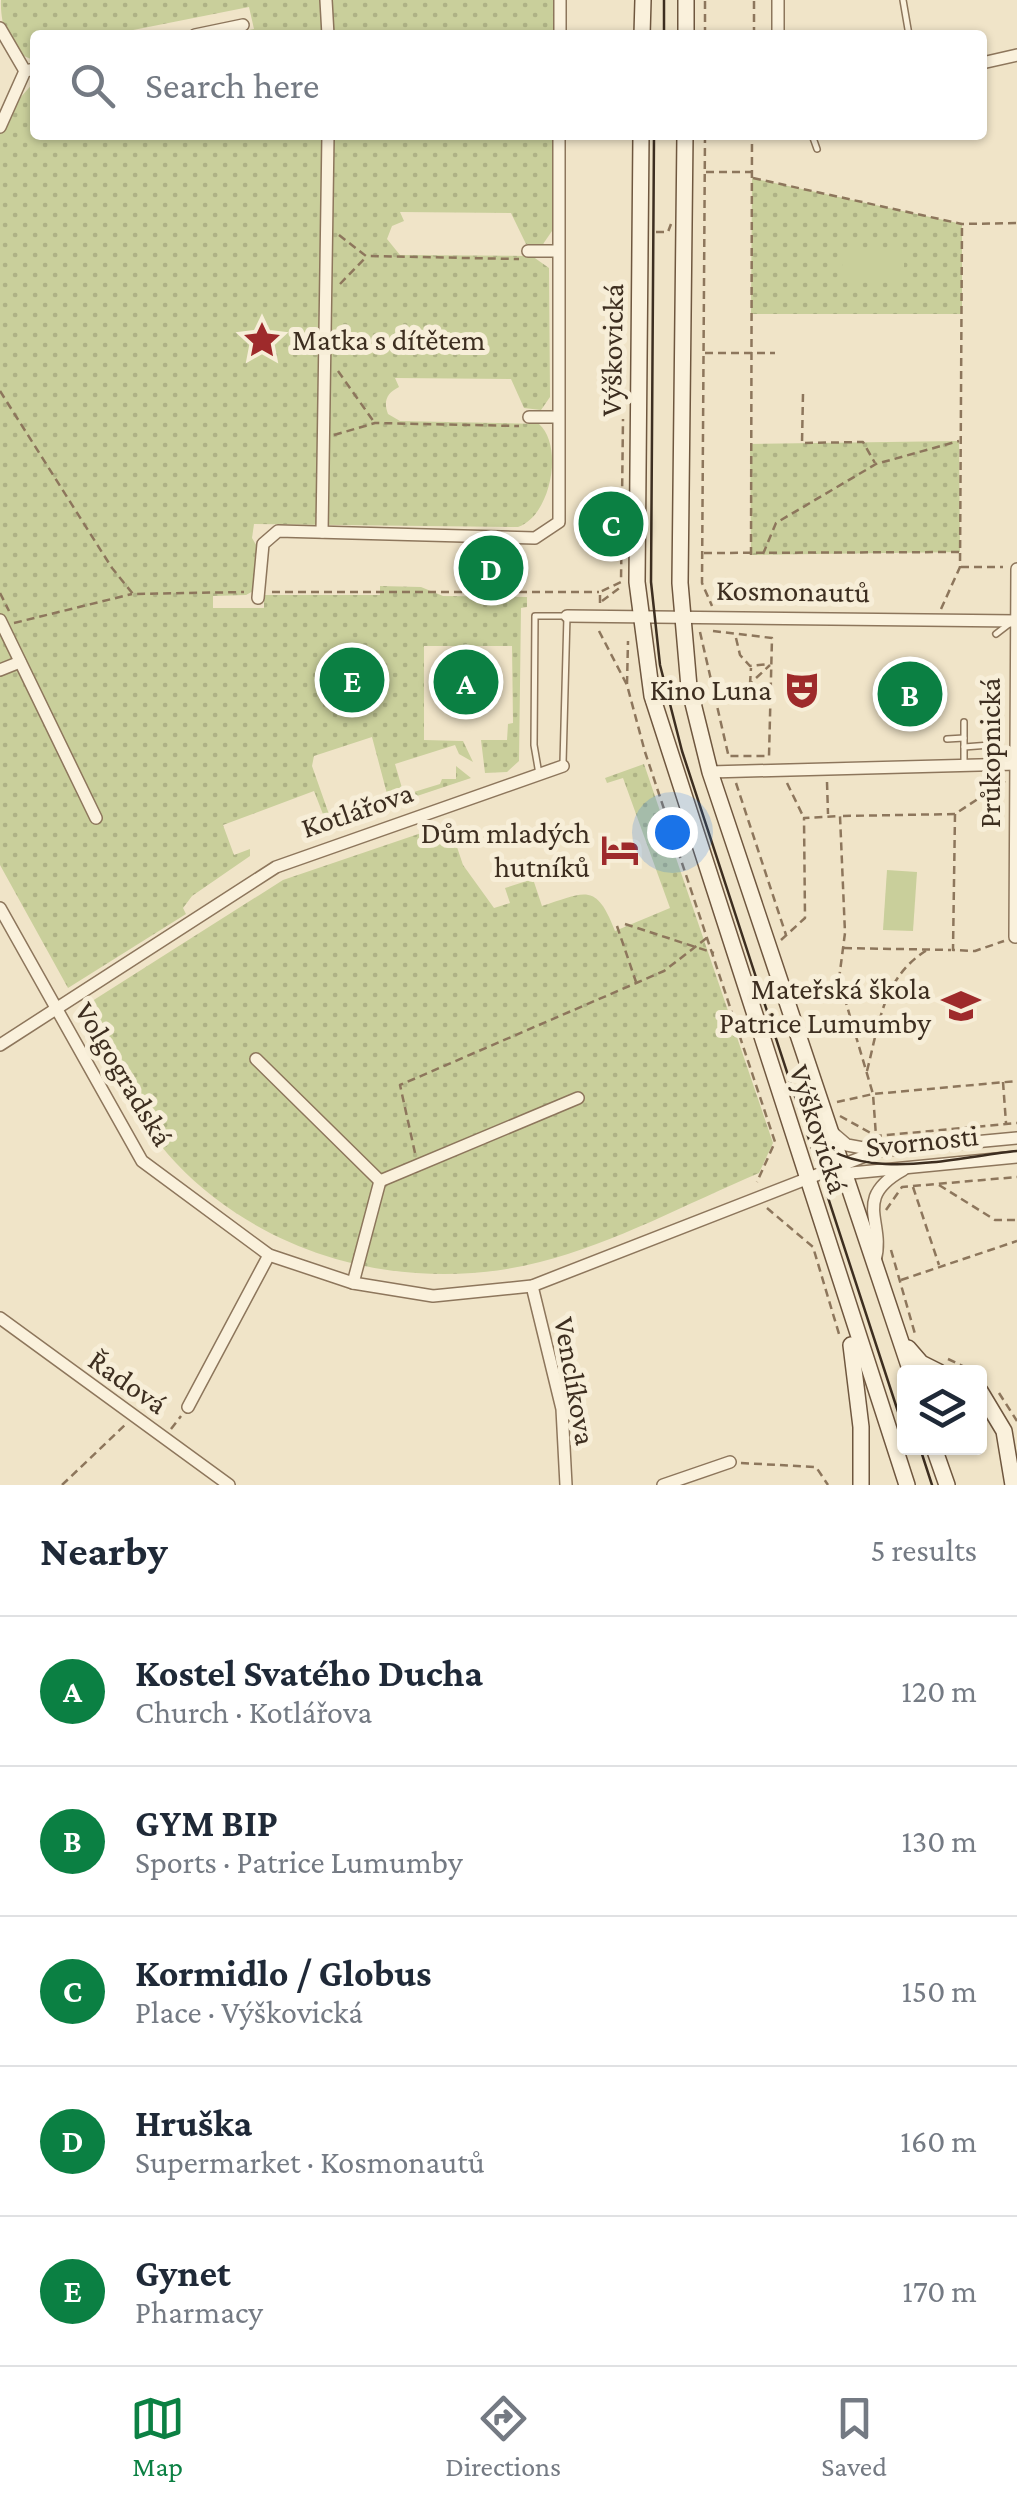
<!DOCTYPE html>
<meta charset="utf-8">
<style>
body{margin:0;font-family:"Crimson Pro",serif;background:#f6f6f7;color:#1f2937}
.controls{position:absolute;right:30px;bottom:30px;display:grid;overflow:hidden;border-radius:10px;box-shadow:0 2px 8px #0004}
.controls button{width:90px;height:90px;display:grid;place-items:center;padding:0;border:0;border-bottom:2px solid #e0e1e3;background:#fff;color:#1f2937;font:50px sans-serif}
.you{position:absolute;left:672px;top:832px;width:35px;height:35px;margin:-25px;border:8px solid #fff;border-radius:50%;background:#1a73e8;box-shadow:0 0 0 15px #1a73e833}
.badge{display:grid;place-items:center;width:65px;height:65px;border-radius:50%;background:#0b8043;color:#fff;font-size:32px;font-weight:700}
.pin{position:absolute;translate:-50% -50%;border:5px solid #fff;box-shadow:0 2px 10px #0006}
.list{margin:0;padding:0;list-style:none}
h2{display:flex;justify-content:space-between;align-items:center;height:130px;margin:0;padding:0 40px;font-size:42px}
h2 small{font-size:32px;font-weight:400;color:#747a83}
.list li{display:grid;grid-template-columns:65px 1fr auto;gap:30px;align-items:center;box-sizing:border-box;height:150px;padding:0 40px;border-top:2px solid #e0e1e3}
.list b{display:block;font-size:38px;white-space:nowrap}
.list p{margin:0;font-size:32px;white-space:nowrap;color:#747a83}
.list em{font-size:32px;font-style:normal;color:#747a83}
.icon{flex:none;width:55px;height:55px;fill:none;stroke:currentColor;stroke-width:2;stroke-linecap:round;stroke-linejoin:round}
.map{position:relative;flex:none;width:1017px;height:1485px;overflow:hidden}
.search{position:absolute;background:#fff;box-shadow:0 2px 8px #0004;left:30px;right:30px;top:30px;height:110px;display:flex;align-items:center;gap:25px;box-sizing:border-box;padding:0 35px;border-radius:10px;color:#747a83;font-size:38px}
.sheet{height:880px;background:#fff}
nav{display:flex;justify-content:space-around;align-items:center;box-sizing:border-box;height:140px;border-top:2px solid #e0e1e3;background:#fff;font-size:28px;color:#747a83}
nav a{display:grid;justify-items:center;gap:5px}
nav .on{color:#0b8043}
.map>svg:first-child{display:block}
.grass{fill:url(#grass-dots)}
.pitch{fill:#c9cf9b}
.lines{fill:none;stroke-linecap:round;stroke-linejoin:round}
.lane-casing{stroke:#8d765c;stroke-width:8}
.street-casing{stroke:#8d765c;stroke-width:14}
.secondary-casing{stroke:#6f573f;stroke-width:18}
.path{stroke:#8d765c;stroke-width:2.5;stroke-dasharray:8 5;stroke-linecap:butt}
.lane{stroke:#faf1dc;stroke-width:5}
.street{stroke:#faf1dc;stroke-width:11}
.secondary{stroke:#faf1dc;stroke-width:15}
.tram{stroke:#3d2e20;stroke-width:2.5}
.labels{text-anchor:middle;stroke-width:10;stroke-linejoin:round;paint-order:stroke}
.poi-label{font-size:30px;fill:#3d2e20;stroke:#f7eed8;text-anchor:end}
.street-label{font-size:30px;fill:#3d2e20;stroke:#f7eed8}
</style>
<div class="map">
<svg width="1017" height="1485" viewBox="0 0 1017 1485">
<defs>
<pattern id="grass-dots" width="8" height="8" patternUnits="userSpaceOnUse" patternTransform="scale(2.5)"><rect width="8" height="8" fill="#c9cf9b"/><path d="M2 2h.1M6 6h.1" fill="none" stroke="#aeb285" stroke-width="1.8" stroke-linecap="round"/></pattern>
</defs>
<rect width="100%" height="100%" fill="#f0e4c8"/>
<g class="grass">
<path d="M553 0V35H223L254 29 249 7 108 35H35V60C8 55 0 23 1 0Z"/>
<path d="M35 81V135H552V231L541 247 526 244 511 213 400 212 404 221 392 226 387 239 400 255 532 256 549 268 550 397 541 410 524 408 511 379 395 378 399 387C387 393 383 401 388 414L400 421 539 424C564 446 551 516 518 527L254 524 252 538 258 548 255 590 246 595 213 596V608H264V595H380V586L421 587 443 596 527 597V607L521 608 519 761 507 772 485 773 481 740H507L508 724 513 723 512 646H424V740L463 741 473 762 459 754 455 745 395 764 404 795 440 784 442 779H456V766L471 778 390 805 372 737 314 756 312 766 331 820 326 822 314 791 223 825 234 855 250 849V856L192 896 183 908 186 914 68 988 0 865V133L12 107Z"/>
<polygon points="752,178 962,224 962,314 751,314"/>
<polygon points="959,441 960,552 751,555 750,444"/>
<path d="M644 764 773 1143 759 1173C688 1203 615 1243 540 1262 413 1295 268 1260 176 1163 134 1118 107 1063 78 1010L283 880 442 826 451 829 463 865 494 908 510 903 505 888 533 879 542 906C586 892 596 882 615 931L670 908 623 778 607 783 605 778Z"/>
</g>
<g class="pitch">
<rect x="843" y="248" width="61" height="32"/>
<polygon points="887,870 917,872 913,931 883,930"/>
</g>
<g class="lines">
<g class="lane-casing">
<g id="lane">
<polyline points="903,0 909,35"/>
<polyline points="812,135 817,149"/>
<polyline points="996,634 1009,624"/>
<polyline points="947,739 964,738"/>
<polyline points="964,747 990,745 995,732"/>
<polyline points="964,765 964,722"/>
<polyline points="539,774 534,745 535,616 567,616 563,763"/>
</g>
</g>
<g class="street-casing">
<g id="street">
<polyline points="326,0 328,35"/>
<polyline points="0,28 25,71"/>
<polyline points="195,35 243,25"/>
<polyline points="560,35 560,0"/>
<polyline points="778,35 778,0"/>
<polyline points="982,63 1017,55"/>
<polyline points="0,127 25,71 35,69"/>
<polyline points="528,251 558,251"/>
<polyline points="529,417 556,417"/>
<polyline points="322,532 328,135"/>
<polyline points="258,598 263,544 278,531 535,538 559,522 559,135"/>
<polyline points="567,616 1017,621"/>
<polyline points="0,620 96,818"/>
<polyline points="0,670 20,662"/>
<polyline points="710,772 1017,764"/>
<polyline points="0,908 142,1161 269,1255 353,1283 433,1296 532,1286 878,1151 1017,1138"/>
<polyline points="1015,937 1017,569"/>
<polyline points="0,1045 276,867 563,766"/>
<polyline points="256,1059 380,1181"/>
<polyline points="833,1133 847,1145 874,1150"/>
<polyline points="841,1174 1017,1157"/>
<polyline points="380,1181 578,1098"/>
<path d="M875 1261C886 1222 851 1199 903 1170"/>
<polyline points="353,1283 380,1181"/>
<polyline points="532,1286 562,1409 566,1485"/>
<polyline points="0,1318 229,1485"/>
<polyline points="188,1407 269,1255"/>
<polyline points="663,1485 730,1462"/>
</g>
</g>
<g class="secondary-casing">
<g id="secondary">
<polyline points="642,35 643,0"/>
<polyline points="686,35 686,0"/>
<polyline points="641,135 637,582 652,696 907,1485"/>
<polyline points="685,135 680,583 689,687 710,772 911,1372"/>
<polyline points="851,1345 861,1427 861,1485"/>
<polyline points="908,1348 921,1363 939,1372"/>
<polyline points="980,1391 1004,1431 1013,1485"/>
<polyline points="934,1448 947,1485"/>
</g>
</g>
<g class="path">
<polyline points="705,35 705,0"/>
<polyline points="754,35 754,0"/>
<polyline points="705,135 702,583 712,606"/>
<polyline points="706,172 752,172"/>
<polyline points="753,178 962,224 1017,223"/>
<polyline points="656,232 668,232 671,224"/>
<polyline points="339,235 366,256 519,259"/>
<polyline points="340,284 366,257"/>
<polyline points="705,353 775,353"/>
<polyline points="338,371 374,422"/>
<polyline points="0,391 112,568 133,594 244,592"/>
<polyline points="803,394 802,443 863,442 875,463"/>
<polyline points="334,435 375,423 519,426"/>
<polyline points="704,553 960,552"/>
<polyline points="763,554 776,523 876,464 959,441"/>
<polyline points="751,555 752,135"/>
<polyline points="961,567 1003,567"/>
<polyline points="272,592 599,592"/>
<polyline points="0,593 9,611"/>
<polyline points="602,601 622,586"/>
<polyline points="600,603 600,592 621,582 623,419"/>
<polyline points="941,609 960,567 962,224"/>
<polyline points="14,623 132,594"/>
<polyline points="599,631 627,685 645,752 775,1142 757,1182"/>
<polyline points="713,631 772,638 769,756 730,756"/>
<polyline points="700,632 729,758"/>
<polyline points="736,638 740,655 750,666 769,664"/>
<polyline points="714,678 740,693 770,665"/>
<polyline points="627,684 628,641"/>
<polyline points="750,684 751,668"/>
<polyline points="827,782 828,814"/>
<polyline points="736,783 786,935"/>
<polyline points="787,783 803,816"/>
<polyline points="955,814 953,950 975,951 1004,941"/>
<polyline points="843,816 955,814 1005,781"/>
<polyline points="625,924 714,953"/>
<polyline points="617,926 636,982"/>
<polyline points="781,940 805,918 804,818 840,816 845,933 839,979 873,1094 876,1136"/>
<polyline points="844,948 951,950"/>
<path d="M867 1071C879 1024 883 977 927 950"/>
<polyline points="1003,1082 1006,1123"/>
<polyline points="837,1102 873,1094 1017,1081"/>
<polyline points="840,1116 876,1136 1017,1123"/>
<polyline points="415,1153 400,1085 664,971 708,937"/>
<polyline points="939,1185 995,1220 1017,1220"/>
<polyline points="913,1187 939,1265"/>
<polyline points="767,1208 813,1247 839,1334"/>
<polyline points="886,1210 902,1187 1017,1177"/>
<polyline points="891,1250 915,1334"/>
<polyline points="901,1280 1017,1241"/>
<polyline points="948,1359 975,1372"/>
<polyline points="999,1393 1017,1421"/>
<polyline points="171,1429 181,1416"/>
<polyline points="741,1463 816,1467 828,1485"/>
<polyline points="62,1485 126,1424"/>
</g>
<use href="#lane" class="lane"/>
<use href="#street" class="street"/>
<use href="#secondary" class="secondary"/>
<g class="tram">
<polyline points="664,35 664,0"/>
<polyline points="654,135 651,582 660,665 682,751 904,1430"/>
<path d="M810 1133C855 1186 955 1157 1017 1151"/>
<polyline points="920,1448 932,1485"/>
</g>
</g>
<defs>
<g id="sight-bare" transform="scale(3)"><path d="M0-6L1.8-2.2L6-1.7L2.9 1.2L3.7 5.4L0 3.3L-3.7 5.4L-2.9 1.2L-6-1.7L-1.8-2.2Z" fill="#9e2a2b" stroke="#f7eed8" stroke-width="2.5" paint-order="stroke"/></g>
<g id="theatre-bare" transform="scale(3)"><path d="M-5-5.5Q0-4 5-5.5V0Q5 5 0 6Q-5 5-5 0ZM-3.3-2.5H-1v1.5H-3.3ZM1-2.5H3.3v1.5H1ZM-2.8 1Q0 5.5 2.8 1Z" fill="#9e2a2b" stroke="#f7eed8" stroke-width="2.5" paint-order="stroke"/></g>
<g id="hotel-bare" transform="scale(3)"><path d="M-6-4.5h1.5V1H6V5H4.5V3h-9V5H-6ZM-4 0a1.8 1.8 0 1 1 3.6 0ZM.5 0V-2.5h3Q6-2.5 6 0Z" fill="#9e2a2b" stroke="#f7eed8" stroke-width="2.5" paint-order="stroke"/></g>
<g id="school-bare" transform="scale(3)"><path d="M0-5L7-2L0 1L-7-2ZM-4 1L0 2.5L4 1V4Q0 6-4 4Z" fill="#9e2a2b" stroke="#f7eed8" stroke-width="2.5" paint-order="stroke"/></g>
</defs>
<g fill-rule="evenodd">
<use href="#sight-bare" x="262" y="340"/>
<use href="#theatre-bare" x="802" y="690"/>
<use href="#hotel-bare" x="620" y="850"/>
<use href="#school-bare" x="961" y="1006"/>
</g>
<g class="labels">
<g class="poi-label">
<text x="292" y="350" text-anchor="start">Matka s dítětem</text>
<text x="772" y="700">Kino Luna</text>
<text x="590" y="843">Dům mladých<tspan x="590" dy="34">hutníků</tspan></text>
<text x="931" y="999">Mateřská škola<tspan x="931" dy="34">Patrice Lumumby</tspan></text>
</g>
<g class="street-label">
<text transform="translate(612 350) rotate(-89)" y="10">Výškovická</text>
<text transform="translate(793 591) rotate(1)" y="10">Kosmonautů</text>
<text transform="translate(990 753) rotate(-90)" y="10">Průkopnická</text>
<text transform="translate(357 810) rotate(-19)" y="10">Kotlářova</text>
<text transform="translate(124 1074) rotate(59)" y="10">Volgogradská</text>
<text transform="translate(819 1129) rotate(72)" y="10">Výškovická</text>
<text transform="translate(922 1141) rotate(-6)" y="10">Svornosti</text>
<text transform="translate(575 1381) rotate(80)" y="10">Venclíkova</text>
<text transform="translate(128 1382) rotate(35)" y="10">Řadová</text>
</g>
</g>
</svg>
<div class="controls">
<button><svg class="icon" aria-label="layers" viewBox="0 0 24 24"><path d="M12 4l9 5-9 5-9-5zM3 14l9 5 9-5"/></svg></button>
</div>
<div class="you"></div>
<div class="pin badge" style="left:466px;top:682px">A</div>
<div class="pin badge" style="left:910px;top:694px">B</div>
<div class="pin badge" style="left:611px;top:524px">C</div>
<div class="pin badge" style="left:491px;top:568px">D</div>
<div class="pin badge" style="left:352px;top:680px">E</div>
<div class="search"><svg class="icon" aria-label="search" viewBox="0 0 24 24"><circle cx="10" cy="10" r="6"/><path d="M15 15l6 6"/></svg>Search here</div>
</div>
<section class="sheet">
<h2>Nearby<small>5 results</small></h2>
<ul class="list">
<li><span class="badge">A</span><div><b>Kostel Svatého Ducha</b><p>Church · Kotlářova</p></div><em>120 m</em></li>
<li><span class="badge">B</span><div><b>GYM BIP</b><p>Sports · Patrice Lumumby</p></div><em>130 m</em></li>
<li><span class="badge">C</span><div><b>Kormidlo / Globus</b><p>Place · Výškovická</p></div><em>150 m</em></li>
<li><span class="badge">D</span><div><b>Hruška</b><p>Supermarket · Kosmonautů</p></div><em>160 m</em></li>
<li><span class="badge">E</span><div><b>Gynet</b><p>Pharmacy</p></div><em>170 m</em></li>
</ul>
</section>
<nav>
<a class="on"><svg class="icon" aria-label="map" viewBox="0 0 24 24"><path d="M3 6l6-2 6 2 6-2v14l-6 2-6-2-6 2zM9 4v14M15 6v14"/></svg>Map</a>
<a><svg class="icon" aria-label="directions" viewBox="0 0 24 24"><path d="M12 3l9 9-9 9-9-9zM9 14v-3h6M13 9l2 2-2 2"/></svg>Directions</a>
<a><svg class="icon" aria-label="saved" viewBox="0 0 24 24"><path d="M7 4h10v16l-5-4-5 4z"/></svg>Saved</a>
</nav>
